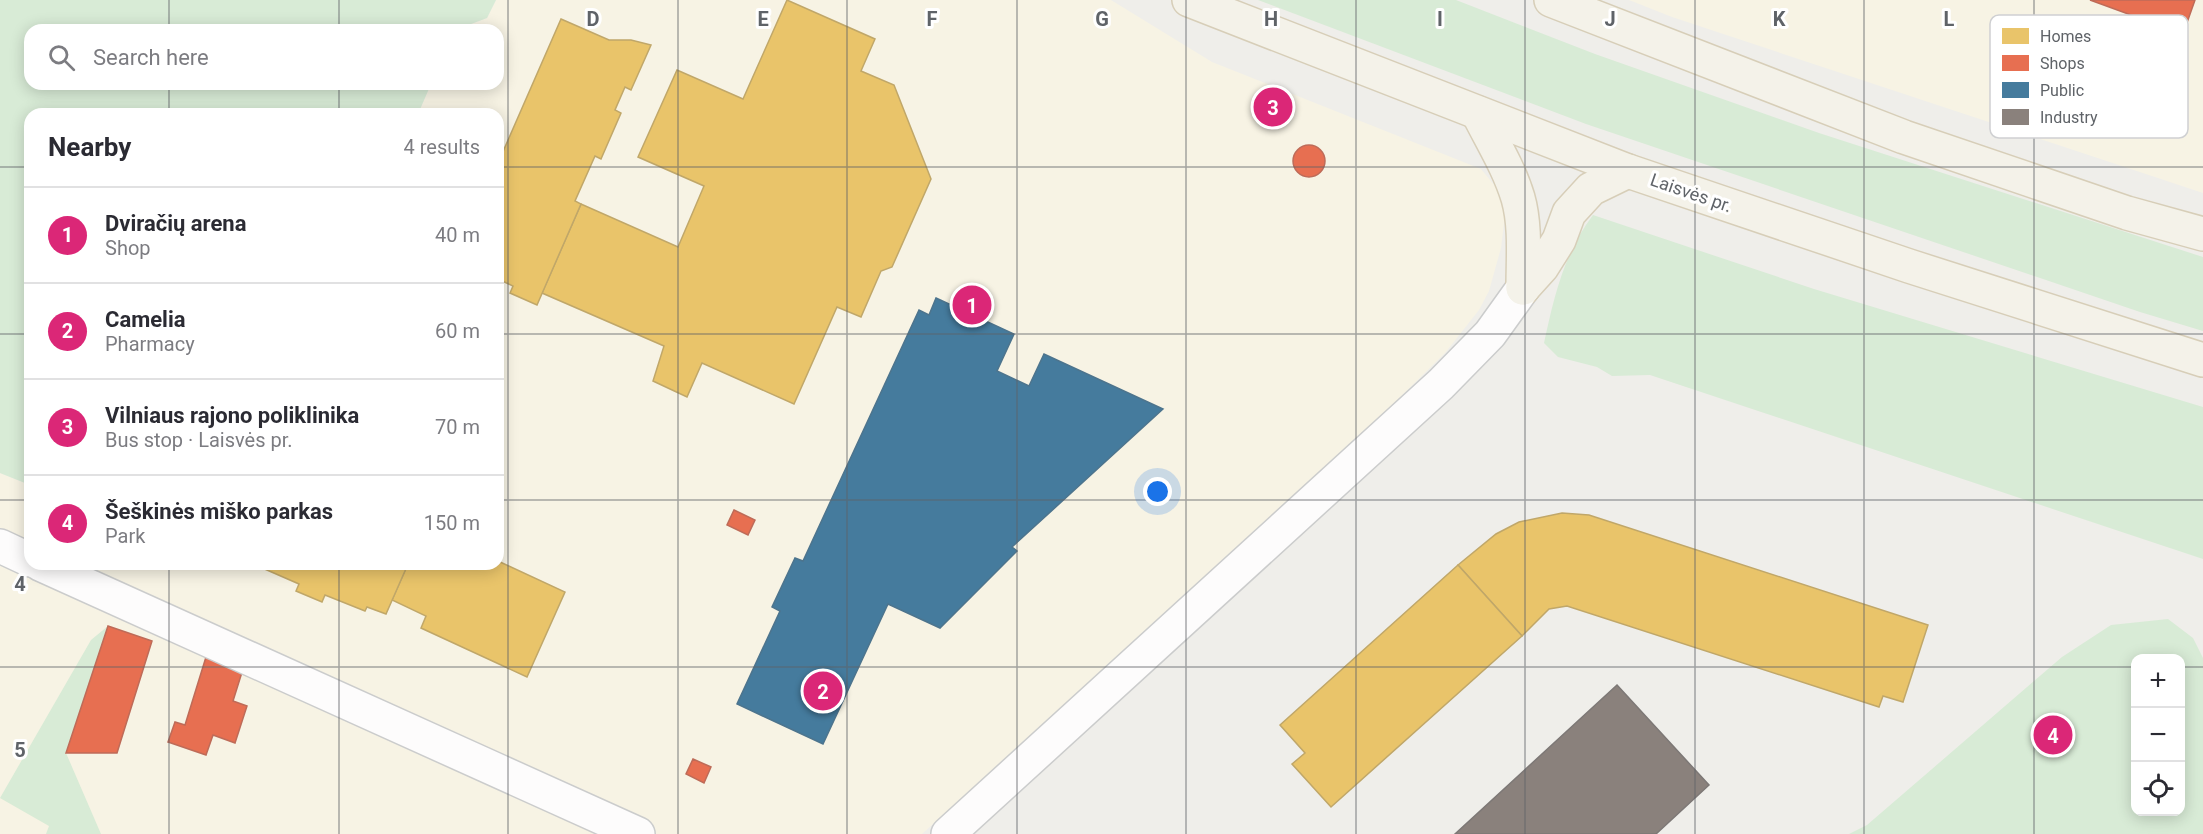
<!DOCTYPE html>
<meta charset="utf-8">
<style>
body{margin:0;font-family:Roboto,sans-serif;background:#f7f7f7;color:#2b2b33}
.controls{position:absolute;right:18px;bottom:18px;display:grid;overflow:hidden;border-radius:12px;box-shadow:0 3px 15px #0003}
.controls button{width:54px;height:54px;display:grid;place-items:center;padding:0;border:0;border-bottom:2px solid #e1e1e2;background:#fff;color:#2b2b33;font:30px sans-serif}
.you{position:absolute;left:1158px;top:492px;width:21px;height:21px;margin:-15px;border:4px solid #fff;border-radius:50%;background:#1a73e8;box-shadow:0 0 0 9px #1a73e833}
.badge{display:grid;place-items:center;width:39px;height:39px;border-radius:50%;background:#db2777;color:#fff;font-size:20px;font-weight:700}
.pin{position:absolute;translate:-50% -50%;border:3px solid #fff;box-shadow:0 2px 6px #0006}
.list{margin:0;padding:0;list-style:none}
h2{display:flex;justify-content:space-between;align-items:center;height:78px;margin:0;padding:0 24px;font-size:26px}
h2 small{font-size:20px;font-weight:400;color:#7c7c81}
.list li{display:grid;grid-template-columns:39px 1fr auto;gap:18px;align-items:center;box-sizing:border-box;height:96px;padding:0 24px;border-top:2px solid #e1e1e2}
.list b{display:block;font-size:22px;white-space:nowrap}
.list p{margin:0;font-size:20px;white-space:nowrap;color:#7c7c81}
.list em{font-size:20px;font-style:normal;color:#7c7c81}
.icon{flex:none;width:33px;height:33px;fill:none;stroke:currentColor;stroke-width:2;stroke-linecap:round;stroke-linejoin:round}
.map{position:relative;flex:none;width:2203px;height:834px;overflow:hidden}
.search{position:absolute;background:#fff;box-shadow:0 3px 15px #0003;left:24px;top:24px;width:480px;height:66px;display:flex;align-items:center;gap:15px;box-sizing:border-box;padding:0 21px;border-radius:18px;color:#7c7c81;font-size:22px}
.panel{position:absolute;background:#fff;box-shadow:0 3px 15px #0003;left:24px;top:108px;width:480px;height:462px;border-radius:18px}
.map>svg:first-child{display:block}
.commercial{fill:#f7f3e4}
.green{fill:#d8ebd6;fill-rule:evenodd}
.homes{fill:#e9c46a;stroke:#c0a769;stroke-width:1.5}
.shops{fill:#e76f51;stroke:#be6b58;stroke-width:1.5}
.public{fill:#457b9d;stroke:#4d748d;stroke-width:1.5}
.industry{fill:#8a817c;stroke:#7d7876;stroke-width:1.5}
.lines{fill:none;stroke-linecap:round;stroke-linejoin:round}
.minor-casing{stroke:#cbcccc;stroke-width:36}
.primary-casing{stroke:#d7ceb8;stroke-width:36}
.minor{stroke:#fdfcfc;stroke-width:33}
.primary{stroke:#f4f2e9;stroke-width:33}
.grid{fill:none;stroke:#5f6368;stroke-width:1.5;stroke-opacity:0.55}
.labels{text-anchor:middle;stroke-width:6;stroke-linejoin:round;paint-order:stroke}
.street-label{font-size:18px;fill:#5f6368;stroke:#fff}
.key{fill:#fff;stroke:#cfd0d2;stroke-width:1.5}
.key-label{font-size:16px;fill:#5f6368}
.grid-label{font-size:20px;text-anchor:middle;font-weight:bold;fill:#5f6368;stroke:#fff;stroke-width:6;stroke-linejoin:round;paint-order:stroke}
</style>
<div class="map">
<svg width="2203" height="834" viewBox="0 0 2203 834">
<rect width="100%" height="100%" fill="#efeeea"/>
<g class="commercial">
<polygon points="496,0 1111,0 1212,62 1481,169 1499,191 1505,215 1501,248 1489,291 1479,310 1445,353 1387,410 922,834 0,834 0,473 30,485 30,564 498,564 498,114 418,114 431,84 498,84 498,30 455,30 487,18"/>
<polygon points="1629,0 2203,0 2203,193 1672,17"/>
</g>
<g class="green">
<polygon points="0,0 496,0 487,18 455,30 30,30 30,84 431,84 418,114 30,114 30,485 0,473"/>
<polygon points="1258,0 1456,0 1595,54 1819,133 2203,257 2203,331 2140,312 1586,124"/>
<path d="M1593 215 1814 289 2203 407V559L1650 375 1612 376 1597 367 1558 357 1544 343C1554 297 1564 253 1593 215Z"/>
<path d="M2168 619 2193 638 2203 658V834H1849L1867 825 2062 657 2111 625ZM2136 658H2180V812H2136Z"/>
<polygon points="108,626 66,753 101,834 46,834 49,826 0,798 91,640"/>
</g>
<g class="homes">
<polygon points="787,0 875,39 861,71 894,85 931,179 892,267 881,271 861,317 837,307 794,404 702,363 687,397 653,381 664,346 542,293 581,204 678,247 704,186 638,157 677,70 743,99"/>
<polygon points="561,19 609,40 631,40 651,45 631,90 625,87 615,110 621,113 601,159 595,156 575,201 581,204 537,305 510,293 513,286 498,279 498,163"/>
<polygon points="1562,513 1589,515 1928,625 1903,702 1883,696 1879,707 1567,606 1549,609 1522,636 1458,565 1496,534 1519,522"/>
<polygon points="498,561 565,592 527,677 421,628 426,616 392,600 408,564 498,564"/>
<polygon points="253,564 408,564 386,614 367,607 365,611 325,595 322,602 296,591 299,584"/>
<polygon points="1458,565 1522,636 1331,807 1292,764 1305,753 1280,725"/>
</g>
<g class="shops">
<polygon points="2090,0 2195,0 2183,34"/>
<circle cx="1309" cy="161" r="16"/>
<polygon points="734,510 755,520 748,535 727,525"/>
<polygon points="108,626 152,641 117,753 66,753"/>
<polygon points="206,657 243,669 233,701 247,706 235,743 213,735 206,755 168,742 175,722 185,725"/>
<polygon points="693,759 711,767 704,783 686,774"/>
</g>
<polygon class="public" points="936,298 1014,334 997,371 1029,386 1044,354 1163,409 1012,547 1017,551 940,628 888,604 823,744 737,704 780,611 772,607 795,558 803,561 919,310 929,315"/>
<polygon class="industry" points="1617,685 1709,785 1656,834 1455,834"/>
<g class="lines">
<g class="minor-casing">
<g id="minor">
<polyline points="0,546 30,560"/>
<polyline points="40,564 638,834"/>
<polyline points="948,834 1441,384 1490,334 1523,288"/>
</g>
</g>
<g class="primary-casing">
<g id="primary">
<polyline points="1189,0 1628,171 1909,266 2203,360"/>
<polyline points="1551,0 1904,137 2127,213 2203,234"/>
<path d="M1478 113C1492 141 1509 168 1518 198 1526 226 1523 259 1523 288"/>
<polyline points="1523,288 1542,267 1559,240 1569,213 1591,189 1628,171"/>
</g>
</g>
<use href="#minor" class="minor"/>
<use href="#primary" class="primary"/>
</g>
<path class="grid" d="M169 0V30M339 0V30M508 0V834M678 0V834M847 0V834M1017 0V834M1186 0V834M1356 0V834M1525 0V834M1695 0V834M1864 0V834M2034 0V834M169 84V114M339 84V114M0 167H30M498 167H2203M0 334H30M498 334H2203M0 500H30M498 500H2203M169 564V834M339 564V834M0 667H2136M2180 667H2203"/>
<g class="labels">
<g class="street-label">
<text transform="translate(1691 193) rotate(19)" y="6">Laisvės pr.</text>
</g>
</g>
<rect x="1990" y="15" width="198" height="123" rx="9" class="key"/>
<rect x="2002" y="28" width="27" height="16" fill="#e9c46a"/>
<rect x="2002" y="55" width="27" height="16" fill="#e76f51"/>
<rect x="2002" y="82" width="27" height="16" fill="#457b9d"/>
<rect x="2002" y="109" width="27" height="16" fill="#8a817c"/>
<g class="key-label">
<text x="2040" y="42">Homes</text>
<text x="2040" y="69">Shops</text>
<text x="2040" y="96">Public</text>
<text x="2040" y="123">Industry</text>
</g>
<g class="grid-label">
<text x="593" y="26">D</text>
<text x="763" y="26">E</text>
<text x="932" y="26">F</text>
<text x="1102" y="26">G</text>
<text x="1271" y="26">H</text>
<text x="1440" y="26">I</text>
<text x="1610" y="26">J</text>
<text x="1779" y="26">K</text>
<text x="1949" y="26">L</text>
<text x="20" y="591">4</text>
<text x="20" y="757">5</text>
</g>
</svg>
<div class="controls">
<button>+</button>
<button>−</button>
<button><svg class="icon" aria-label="locate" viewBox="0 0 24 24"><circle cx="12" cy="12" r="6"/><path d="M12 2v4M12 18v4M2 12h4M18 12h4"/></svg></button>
</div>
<div class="you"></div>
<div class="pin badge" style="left:972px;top:305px">1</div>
<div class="pin badge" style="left:823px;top:691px">2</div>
<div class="pin badge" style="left:1273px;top:107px">3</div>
<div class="pin badge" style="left:2053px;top:735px">4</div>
<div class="search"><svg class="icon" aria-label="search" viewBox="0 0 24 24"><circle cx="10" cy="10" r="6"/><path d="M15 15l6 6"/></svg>Search here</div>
<section class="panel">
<h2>Nearby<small>4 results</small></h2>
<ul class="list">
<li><span class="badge">1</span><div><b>Dviračių arena</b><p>Shop</p></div><em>40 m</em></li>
<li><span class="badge">2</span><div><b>Camelia</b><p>Pharmacy</p></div><em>60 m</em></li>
<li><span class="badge">3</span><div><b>Vilniaus rajono poliklinika</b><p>Bus stop · Laisvės pr.</p></div><em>70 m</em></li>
<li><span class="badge">4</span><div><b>Šeškinės miško parkas</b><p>Park</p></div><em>150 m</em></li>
</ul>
</section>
</div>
